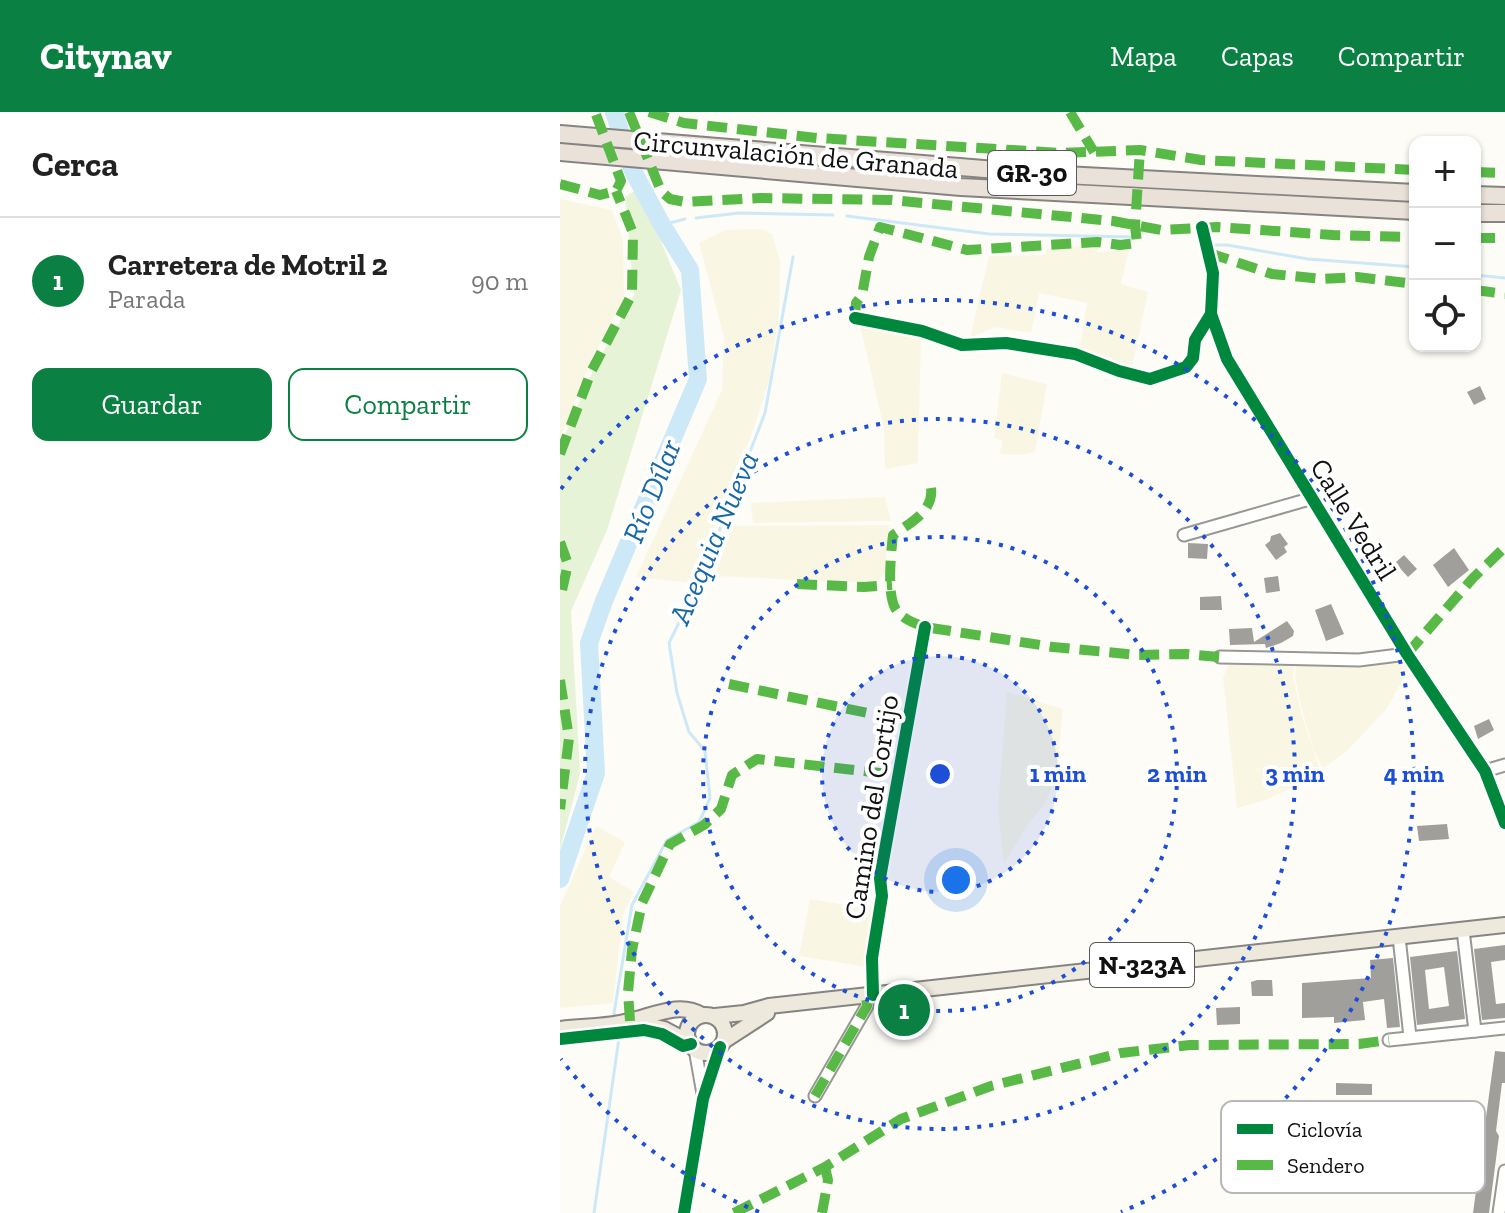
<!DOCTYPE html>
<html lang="es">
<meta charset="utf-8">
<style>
body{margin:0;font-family:"Zilla Slab",serif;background:#f2f2f2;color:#222}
.controls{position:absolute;right:24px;top:24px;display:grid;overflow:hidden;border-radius:16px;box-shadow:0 2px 6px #0004}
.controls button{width:72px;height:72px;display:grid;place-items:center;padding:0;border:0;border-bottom:2px solid #e0e0e0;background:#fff;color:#222;font:40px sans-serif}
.you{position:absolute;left:396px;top:768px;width:28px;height:28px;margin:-20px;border:6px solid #fff;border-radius:50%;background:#1a73e8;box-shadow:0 0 0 12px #1a73e833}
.badge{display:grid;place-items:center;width:52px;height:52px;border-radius:50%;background:#0b8043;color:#fff;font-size:26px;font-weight:700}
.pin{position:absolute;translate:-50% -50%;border:4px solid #fff;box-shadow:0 2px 8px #0006}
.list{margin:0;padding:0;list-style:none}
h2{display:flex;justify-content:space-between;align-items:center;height:104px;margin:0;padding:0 32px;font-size:34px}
h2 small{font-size:26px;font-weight:400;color:#767676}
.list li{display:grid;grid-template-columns:52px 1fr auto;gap:24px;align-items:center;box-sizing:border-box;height:128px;padding:0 32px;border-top:2px solid #e0e0e0}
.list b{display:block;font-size:30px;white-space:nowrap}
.list p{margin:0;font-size:26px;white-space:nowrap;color:#767676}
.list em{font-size:26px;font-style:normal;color:#767676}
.actions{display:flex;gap:16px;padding:24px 32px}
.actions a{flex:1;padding:18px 0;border:2px solid #0b8043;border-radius:16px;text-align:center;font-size:28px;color:#0b8043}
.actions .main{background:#0b8043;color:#fff}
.icon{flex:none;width:44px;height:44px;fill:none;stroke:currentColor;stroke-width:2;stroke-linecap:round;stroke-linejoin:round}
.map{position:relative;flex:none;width:945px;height:1101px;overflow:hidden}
header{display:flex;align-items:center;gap:48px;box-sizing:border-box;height:112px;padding:0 40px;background:#0b8043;color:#fff}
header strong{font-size:38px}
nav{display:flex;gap:44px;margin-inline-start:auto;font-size:28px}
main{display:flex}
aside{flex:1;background:#fff}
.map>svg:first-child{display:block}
.farmland{fill:#f9f7e4}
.green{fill:#e7f3d7}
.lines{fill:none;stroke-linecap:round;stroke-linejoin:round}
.stream{stroke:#cde8f7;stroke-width:3}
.river{stroke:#cde8f7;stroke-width:18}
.building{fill:#a19f9c;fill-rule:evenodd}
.minor-casing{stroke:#979795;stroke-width:15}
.major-casing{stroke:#858482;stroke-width:18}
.highway-casing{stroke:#858482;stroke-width:20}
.minor{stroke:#fffffe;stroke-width:11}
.major{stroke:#ede9dc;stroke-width:14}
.highway{stroke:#eae1d8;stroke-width:16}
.quiet{stroke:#58b947;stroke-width:10;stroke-dasharray:20 10;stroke-linecap:butt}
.cycleway-casing{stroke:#fff;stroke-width:17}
.cycleway{stroke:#00873e;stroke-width:12}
.ring{fill:none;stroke:#1d4ed8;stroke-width:4;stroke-dasharray:4 8}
.labels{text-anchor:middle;stroke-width:8;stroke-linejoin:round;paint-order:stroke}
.shield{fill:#fff;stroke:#585858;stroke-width:2}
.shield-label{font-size:26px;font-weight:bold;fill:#111}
.street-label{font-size:28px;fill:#111;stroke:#fff}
.water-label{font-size:30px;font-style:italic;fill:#1768a6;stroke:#fff}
.key{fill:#fff;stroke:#b8b8b8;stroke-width:2}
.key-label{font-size:22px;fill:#111}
.centre{fill:#1d4ed8;stroke:#fff;stroke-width:4}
.ring-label{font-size:24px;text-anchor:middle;font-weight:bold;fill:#1d4ed8;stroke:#fff;stroke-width:8;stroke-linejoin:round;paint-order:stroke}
</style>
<header>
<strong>Citynav</strong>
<nav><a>Mapa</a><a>Capas</a><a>Compartir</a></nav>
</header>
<main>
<aside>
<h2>Cerca<small></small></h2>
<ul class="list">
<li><span class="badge">1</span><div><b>Carretera de Motril 2</b><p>Parada</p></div><em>90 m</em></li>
</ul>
<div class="actions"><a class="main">Guardar</a><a>Compartir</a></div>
</aside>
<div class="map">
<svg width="945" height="1101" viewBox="0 0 945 1101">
<rect width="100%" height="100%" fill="#fdfcf7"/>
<g class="farmland">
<polygon points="0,87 52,98 63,128 64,186 29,253 0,326"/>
<polygon points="202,117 212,122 220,149 219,203 209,269 194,316 132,471 76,465 162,278 164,225 139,131 165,118"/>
<polygon points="538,132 537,140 569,138 561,172 588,180 571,259 519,240 527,191 479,181 471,221 436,215 410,226 429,144 485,143 486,137"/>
<polygon points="299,209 361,223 358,351 325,357 324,316"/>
<polygon points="442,261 487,272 475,340 459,343 440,342 442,328 434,326"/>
<polygon points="325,385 331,409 193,411 191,391"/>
<polygon points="329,413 325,461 319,469 303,471 155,464 172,414"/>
<polygon points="842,548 849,557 827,596 788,638 763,656 754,639 741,594 735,565 736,553 773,554"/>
<polygon points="668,553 734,553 733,565 741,601 760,659 748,669 705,688 677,696 663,566"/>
<polygon points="447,580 503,597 497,665 484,693 468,712 444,751 438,697"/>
<polygon points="36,714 65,730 49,765 74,780 63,803 53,891 0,896 0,794"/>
<polygon points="250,787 304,796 317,792 307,855 239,844"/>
</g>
<polygon class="green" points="79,76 121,178 47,418 11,499 20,662 0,738 0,334 32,261 74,183 65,85"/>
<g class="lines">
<g class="stream">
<polyline points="287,104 429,122 573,125"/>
<polyline points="136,106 179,101 273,103"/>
<polyline points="102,113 125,107"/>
<polyline points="654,133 667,133 748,147 855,155"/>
<polyline points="915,163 945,166"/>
<polyline points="56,907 54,901 72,793 107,728 139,710 150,686 145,639 129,620 117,581 109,531 141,466 205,301 233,145"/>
<polyline points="34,1101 60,919 58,914"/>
</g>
<polyline class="river" points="0,767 36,661 29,531 44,489 138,267 130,158 102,113 73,59 54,0"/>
</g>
<g class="building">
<polygon points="920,274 926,287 914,293 907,280"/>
<polygon points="720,421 728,432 724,435 727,440 716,448 705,433 710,429 711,424"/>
<polygon points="628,431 648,432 647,447 628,446"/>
<polygon points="894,436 909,458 888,475 873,453"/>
<polygon points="844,443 857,457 848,465 835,451"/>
<polygon points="718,464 720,479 706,481 704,466"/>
<polygon points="661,484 662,498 640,498 640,485"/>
<polygon points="771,492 784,522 766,529 755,498"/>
<polygon points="727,509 734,519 733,524 721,531 706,536 705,532 670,533 669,517 692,516 694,530"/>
<polygon points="929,607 934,618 918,627 914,614"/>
<polygon points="887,712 889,727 859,729 857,714"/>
<polygon points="945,833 945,848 931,850 936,892 945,891 945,906 922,908 914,837"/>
<path d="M897 839 905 907 857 913 850 845ZM884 855 889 894 869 897 865 858Z"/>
<polygon points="833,846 840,915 827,916 824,887 803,890 805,908 774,911 774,905 742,906 742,871 811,866 810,848"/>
<polygon points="697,868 712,868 713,884 692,884 691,870"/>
<polygon points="680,895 680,912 657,913 656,896"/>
<polygon points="935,939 945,940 945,971 942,971 936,1019 939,1024 929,1101 913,1101"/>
<polygon points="776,971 812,972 812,983 776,983"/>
</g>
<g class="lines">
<g class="minor-casing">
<g id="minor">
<polyline points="642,115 653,161 651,202 667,247 847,542 925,659 945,711"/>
<polyline points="295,206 362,219 402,233 446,231 515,242 559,259 590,267 626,255 633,246 635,228 651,202"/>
<polyline points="624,423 753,386"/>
<polyline points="660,545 799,548 847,542"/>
<polyline points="925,659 945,653"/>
<polyline points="903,818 915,919"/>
<polyline points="839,825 850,925"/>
<polyline points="313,883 312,846 322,784 320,766 365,515"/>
<polyline points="829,928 945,916"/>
<polyline points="135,937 143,982"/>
<polyline points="255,984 307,894 306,884"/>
<polyline points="124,1101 143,987 160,935"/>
<polyline points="939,1101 945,1059"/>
</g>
</g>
<g class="major-casing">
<g id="major">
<circle cx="146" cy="922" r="19"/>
<polyline points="155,904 184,901 209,894 945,813"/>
<polyline points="74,910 104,917 121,926 128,927"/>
<path d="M0 917C23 914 47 915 69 909 93 904 119 889 142 903"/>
<polyline points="164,929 207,901"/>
</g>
</g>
<g class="highway-casing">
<g id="highway">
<polyline points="0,22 485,62 855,81"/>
<polyline points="0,40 401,75 855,99"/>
<polyline points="915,83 945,84"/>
<polyline points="915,101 945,101"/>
</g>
</g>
<use href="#minor" class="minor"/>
<use href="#major" class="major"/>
<use href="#highway" class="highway"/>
<g class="quiet">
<polyline points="69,0 101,79 110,87 125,90 200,86 331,88 553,109 601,118 657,115 773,123 855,125"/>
<polyline points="89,0 124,11 257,26 501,41 580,38 641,48 855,58"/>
<polyline points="510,0 534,40"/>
<polyline points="915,60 945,61"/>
<polyline points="0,72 40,83 56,79 61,69 35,0"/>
<polyline points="915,126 945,126"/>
<polyline points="649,141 712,162 762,167 797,165 855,172"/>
<polyline points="915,178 945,182"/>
<polyline points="295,206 296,191 302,183 309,145 320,115 407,138 537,130 560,133 577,131 575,114 580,38"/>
<polyline points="0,342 31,260 72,182 73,121 56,79"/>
<path d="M371 376C374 399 350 411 333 423 331 441 326 486 337 499 345 508 354 511 365 515L493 535 578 543 626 542 660 545"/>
<polyline points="0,430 8,452 0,487"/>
<polyline points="237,472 304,475 332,473"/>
<polyline points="847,542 913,466 945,435"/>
<polyline points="0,568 9,626 0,697"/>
<polyline points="169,572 346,609"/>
<polyline points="70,909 68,880 72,838 82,791 110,732 144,713 161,697 172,663 197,647 338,663"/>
<polyline points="255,984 307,894 306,884"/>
<polyline points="174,1101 265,1055 341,1007 431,974 561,941 630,933 799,932 829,928"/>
<polyline points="262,1101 268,1068 265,1055"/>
</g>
<g class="cycleway-casing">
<g id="cycleway">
<polyline points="642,115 653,161 651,202 667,247 847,542 925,659 945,711"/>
<polyline points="295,206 362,219 402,233 446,231 515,242 559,259 590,267 626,255 633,246 635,228 651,202"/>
<polyline points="313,883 312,846 322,784 320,766 365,515"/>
<polyline points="0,927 84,918 102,922 123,934 131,932"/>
<polyline points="124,1101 143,987 160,935"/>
</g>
</g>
<use href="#cycleway" class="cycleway"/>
</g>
<circle cx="380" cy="662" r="118" fill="#1d4ed8" fill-opacity=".12"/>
<g class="ring">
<circle cx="380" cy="662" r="118"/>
<circle cx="380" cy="662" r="237"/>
<circle cx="380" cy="662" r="355"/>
<path d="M199 1100A474 474 0 0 1 1 947M1 377A474 474 0 1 1 561 1100"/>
</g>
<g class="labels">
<g class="shield">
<rect x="428" y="39" width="88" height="44" rx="6"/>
<rect x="530" y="831" width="104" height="44" rx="6"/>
</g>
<g class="shield-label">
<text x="472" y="70">GR-30</text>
<text x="582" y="862">N-323A</text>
</g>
<g class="street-label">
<text transform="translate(236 42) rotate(5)" y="10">Circunvalación de Granada</text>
<text transform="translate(794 407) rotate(58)" y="10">Calle Vedril</text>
<text transform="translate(311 695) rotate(-81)" y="10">Camino del Cortijo</text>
</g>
<g class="water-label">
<text transform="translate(92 379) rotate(-68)" y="10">Río Dílar</text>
<text transform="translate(154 426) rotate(-67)" y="10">Acequia Nueva</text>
</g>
</g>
<rect x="661" y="989" width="264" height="92" rx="12" class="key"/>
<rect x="677" y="1012" width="36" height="10" fill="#00873e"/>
<rect x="677" y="1048" width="36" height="10" fill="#58b947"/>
<g class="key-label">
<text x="727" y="1025">Ciclovía</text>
<text x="727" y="1061">Sendero</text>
</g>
<circle cx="380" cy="662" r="12" class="centre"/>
<g class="ring-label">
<text x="498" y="670">1 min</text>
<text x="617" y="670">2 min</text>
<text x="735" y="670">3 min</text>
<text x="854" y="670">4 min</text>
</g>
</svg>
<div class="controls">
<button>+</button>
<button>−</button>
<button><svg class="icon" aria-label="locate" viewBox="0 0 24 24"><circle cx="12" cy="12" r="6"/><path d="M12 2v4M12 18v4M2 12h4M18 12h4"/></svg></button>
</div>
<div class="you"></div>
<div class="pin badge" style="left:344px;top:898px">1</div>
</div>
</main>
